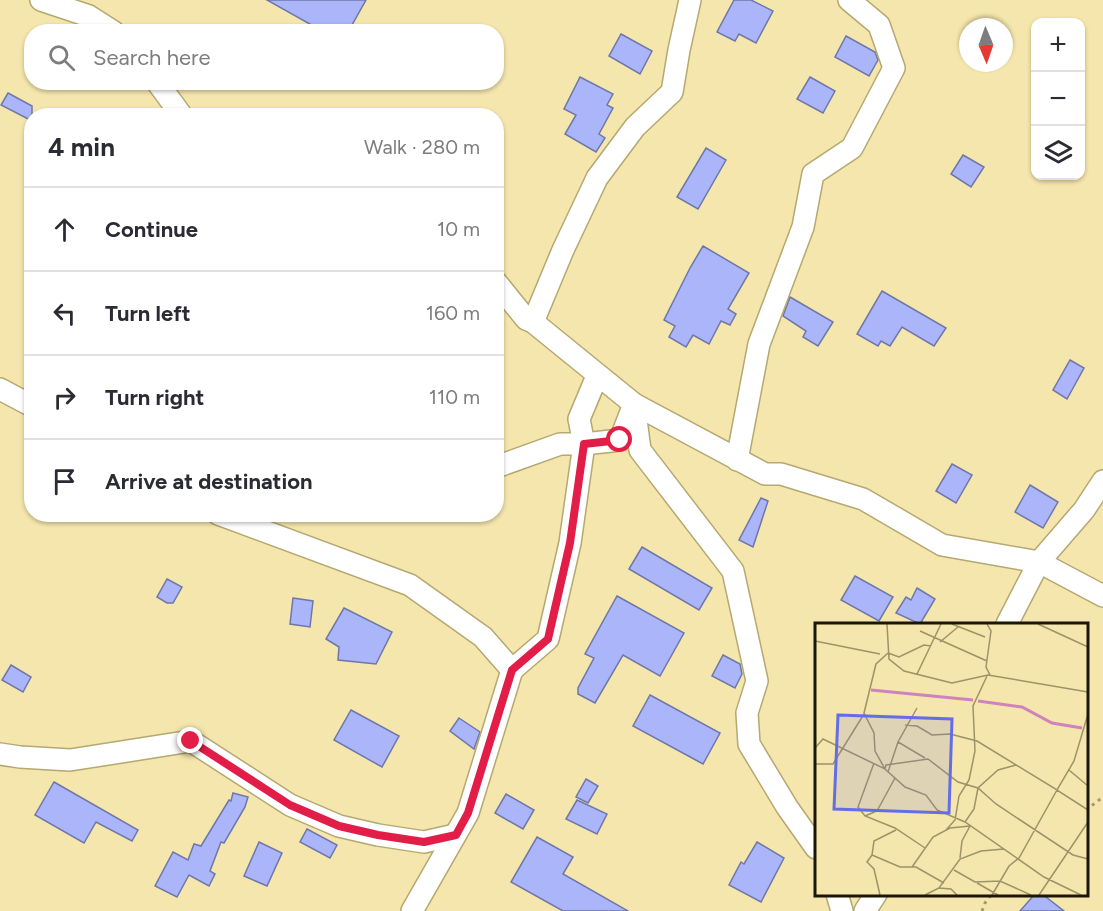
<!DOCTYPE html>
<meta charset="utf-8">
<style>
body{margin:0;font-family:Figtree,sans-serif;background:#f2f2f3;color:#2b2b33}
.controls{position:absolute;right:18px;top:18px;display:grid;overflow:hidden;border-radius:12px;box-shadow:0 2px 4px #0004}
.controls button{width:54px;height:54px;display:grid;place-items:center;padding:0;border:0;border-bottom:2px solid #e1e1e2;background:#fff;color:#2b2b33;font:30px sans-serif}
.compass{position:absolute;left:959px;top:18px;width:54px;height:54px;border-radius:50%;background:#fff;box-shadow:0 2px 4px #0004;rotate:178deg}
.stop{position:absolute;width:18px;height:18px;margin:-14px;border:4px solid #e11d48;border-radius:50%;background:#fff}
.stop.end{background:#e11d48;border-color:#fff;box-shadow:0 2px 6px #0008}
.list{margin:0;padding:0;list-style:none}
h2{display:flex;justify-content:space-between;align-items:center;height:78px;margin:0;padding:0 24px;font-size:26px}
h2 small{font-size:20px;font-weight:400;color:#7c7c81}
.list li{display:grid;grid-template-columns:39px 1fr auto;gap:18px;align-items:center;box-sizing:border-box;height:84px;padding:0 24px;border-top:2px solid #e1e1e2}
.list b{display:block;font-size:22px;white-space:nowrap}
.list em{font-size:20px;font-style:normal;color:#7c7c81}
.icon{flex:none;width:33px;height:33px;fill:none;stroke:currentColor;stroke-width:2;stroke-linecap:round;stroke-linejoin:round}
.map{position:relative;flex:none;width:1103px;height:911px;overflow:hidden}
.search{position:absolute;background:#fff;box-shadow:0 2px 4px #0004;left:24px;top:24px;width:480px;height:66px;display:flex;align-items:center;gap:15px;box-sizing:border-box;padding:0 21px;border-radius:24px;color:#7c7c81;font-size:22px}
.panel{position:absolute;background:#fff;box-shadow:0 2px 4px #0004;left:24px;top:108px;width:480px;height:414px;border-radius:24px}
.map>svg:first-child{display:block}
.building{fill:#aab6f9;stroke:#6f77a9;stroke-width:1.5}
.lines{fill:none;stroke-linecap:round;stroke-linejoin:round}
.minor-casing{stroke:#b5a870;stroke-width:24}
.path{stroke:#a4996d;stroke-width:3;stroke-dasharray:3 4.5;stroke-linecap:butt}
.minor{stroke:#fff;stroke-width:21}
.route{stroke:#e11d48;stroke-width:8}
.inset-river{fill:none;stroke:#cf82bc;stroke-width:3}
.inset-road{fill:none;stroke:#9d9368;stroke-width:1.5}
.view{fill:#646de5;fill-opacity:0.15;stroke:#646de5;stroke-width:3}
.inset-edge{fill:none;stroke:#1b1602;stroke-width:3}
</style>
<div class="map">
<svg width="1103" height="911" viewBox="0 0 1103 911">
<rect width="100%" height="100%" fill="#f4e6ac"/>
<g class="building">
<polygon points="267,0 366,0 348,32 324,32"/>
<polygon points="734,0 751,0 773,11 756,43 739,34 735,41 717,32"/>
<polygon points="621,34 652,51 640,74 609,56"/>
<polygon points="846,36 875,52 878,60 869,76 835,57"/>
<polygon points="580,77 613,94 607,105 613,108 599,134 605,138 596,152 565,134 576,115 564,109"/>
<polygon points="810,77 835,91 823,113 797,99"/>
<polygon points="8,93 32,106 32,121 1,105"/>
<polygon points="706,148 726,160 698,209 677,197"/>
<polygon points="963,155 984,167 971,187 951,174"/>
<polygon points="703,246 749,273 728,309 736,314 730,325 721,321 709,344 693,335 686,347 669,337 675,326 664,320 690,268"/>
<polygon points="882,291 946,328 934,346 902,327 890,346 881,341 878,346 857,334"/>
<polygon points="790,297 833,322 818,346 803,337 806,331 783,316"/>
<polygon points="1070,360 1084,368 1067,399 1053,390"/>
<polygon points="952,464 972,475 956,503 936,491"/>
<polygon points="1030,485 1058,502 1043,528 1015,512"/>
<polygon points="761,498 768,501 753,547 739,540"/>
<polygon points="642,547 712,588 699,610 629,569"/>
<polygon points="855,576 893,597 879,621 841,600"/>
<polygon points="167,579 182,587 173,603 167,603 157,597"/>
<polygon points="917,588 935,599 920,624 896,613 906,597 911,600"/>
<polygon points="617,596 684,633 660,676 623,655 595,703 578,694 578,688 594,658 585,654"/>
<polygon points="293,598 313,601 310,627 290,624"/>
<polygon points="344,608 392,632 376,664 338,660 339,647 326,639"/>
<polygon points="723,655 740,664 742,674 735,688 712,676"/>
<polygon points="11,665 31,677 23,692 2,680"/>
<polygon points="650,695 720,733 703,764 633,726"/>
<polygon points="351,710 399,736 382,767 334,740"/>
<polygon points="459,718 480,732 474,749 450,731"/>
<polygon points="586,779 598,786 588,803 576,797"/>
<polygon points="54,782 138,830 132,841 96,822 84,843 35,815"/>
<polygon points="233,793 248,797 245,807 224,843 221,842 210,871 215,874 209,886 189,875 177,897 155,886 173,852 188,860 194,844 201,846 229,800 231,801"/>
<polygon points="506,794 534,810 523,829 495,813"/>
<polygon points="577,800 607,814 597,834 566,819"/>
<polygon points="307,829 337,845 330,858 300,842"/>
<polygon points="537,837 573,857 563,874 628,911 563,911 511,882"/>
<polygon points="259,842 282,853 267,886 244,876"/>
<polygon points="757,842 784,858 761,902 729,885 741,862 744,864"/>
<polygon points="1035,894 1042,894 1064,911 1020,911"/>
</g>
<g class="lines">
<g class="minor-casing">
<g id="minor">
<polyline points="41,0 89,16 114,32"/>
<polyline points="157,82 182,116"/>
<polyline points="496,282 526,319 533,322 634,404 640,450 733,571 757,681 747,713 749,744 787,807 816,848"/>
<polyline points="533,322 563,250 597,178 635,127 672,92 679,50 690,0"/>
<polyline points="0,389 32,406"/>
<polyline points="737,460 759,344 803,227 813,174 852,148 894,68 879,25 849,0"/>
<polyline points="496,467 560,444 584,444 620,440 634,404 765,474 781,474 863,499 942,545 1039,562 1103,596"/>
<polyline points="218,514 410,585 483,637 512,670 468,813 412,911"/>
<polyline points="1007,624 1039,562 1084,510 1103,481"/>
<polyline points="512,670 548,639 570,543 584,444 579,419 597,376"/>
<polyline points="0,754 20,757 70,760 191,741 290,805 339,826 378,835 424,842 455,835"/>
<polyline points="837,894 842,911"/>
<polyline points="865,911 876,894"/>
</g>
</g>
<g class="path">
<polyline points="1086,810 1103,797"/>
<polyline points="982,911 985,903 992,894"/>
</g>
<use href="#minor" class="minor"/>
</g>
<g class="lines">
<polyline class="route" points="191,741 290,805 339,826 378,835 424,842 456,835 468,813 512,670 548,639 570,543 584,444 620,440"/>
</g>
<g transform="translate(815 623)">
<rect width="273" height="273" fill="#f4e6ac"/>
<path class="inset-river" d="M56 67 158 77M163 78 207 84 237 100 267 105"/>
<path class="inset-road" d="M72 1 74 36 89 48 137 60 173 52 273 69M137 1 170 14M172 1 176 8 171 44 175 52M223 1 273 24M105 8 172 38M0 18 65 31M125 19 143 4M73 30 61 41 49 90 59 110 60 128 70 146 90 164 111 172 122 187 150 199 229 254 266 272M73 30 84 34 109 22 116 23M102 51 126 1M102 85 83 119 110 135M90 102 102 103 117 112 135 111 162 118 242 167 259 138 273 91M0 125 8 116 70 146 71 142 113 136 143 159 163 165 181 181 258 232 273 236M59 140 43 184 50 193 80 205 110 225M0 141H18L49 91M254 147 273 163M73 149 83 119M50 193 62 188 80 155M150 199 159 186 163 165 183 147 201 142M81 207 59 218 57 232 85 244H101L129 260M131 207 140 197 144 173 154 157 160 128 158 83 172 53M57 232 52 239 59 246 65 272M145 235 147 218 155 203M97 244 118 214 135 205 155 203M139 247 160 259 185 258 216 272M162 260 183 272M124 265 136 266 142 272M110 272 124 265 145 236 166 228 189 226M177 272 194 243 204 235 242 167 273 187M224 272 273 199"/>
<path class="view" d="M23 92 137 96 134 190 19 186Z"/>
<rect width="273" height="273" class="inset-edge"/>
</g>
</svg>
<div class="controls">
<button>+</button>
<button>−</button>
<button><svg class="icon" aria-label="layers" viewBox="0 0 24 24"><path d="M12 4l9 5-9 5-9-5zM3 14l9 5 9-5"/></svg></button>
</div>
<svg class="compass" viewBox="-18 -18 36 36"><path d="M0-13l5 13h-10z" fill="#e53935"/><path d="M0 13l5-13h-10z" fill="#7c7c81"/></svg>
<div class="stop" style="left:620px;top:440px"></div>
<div class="stop end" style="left:191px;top:741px"></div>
<div class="search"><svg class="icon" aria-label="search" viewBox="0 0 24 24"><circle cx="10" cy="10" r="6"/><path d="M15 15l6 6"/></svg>Search here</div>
<section class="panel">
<h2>4 min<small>Walk · 280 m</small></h2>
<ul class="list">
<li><svg class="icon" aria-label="ahead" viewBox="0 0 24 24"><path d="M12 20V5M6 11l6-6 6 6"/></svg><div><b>Continue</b></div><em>10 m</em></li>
<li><svg class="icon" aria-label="left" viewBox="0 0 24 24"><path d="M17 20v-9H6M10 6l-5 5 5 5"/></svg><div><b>Turn left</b></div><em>160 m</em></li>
<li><svg class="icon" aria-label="right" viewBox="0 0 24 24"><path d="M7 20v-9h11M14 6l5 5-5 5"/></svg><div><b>Turn right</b></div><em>110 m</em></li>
<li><svg class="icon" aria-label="arrive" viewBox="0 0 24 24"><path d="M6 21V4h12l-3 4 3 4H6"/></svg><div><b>Arrive at destination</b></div></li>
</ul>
</section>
</div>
